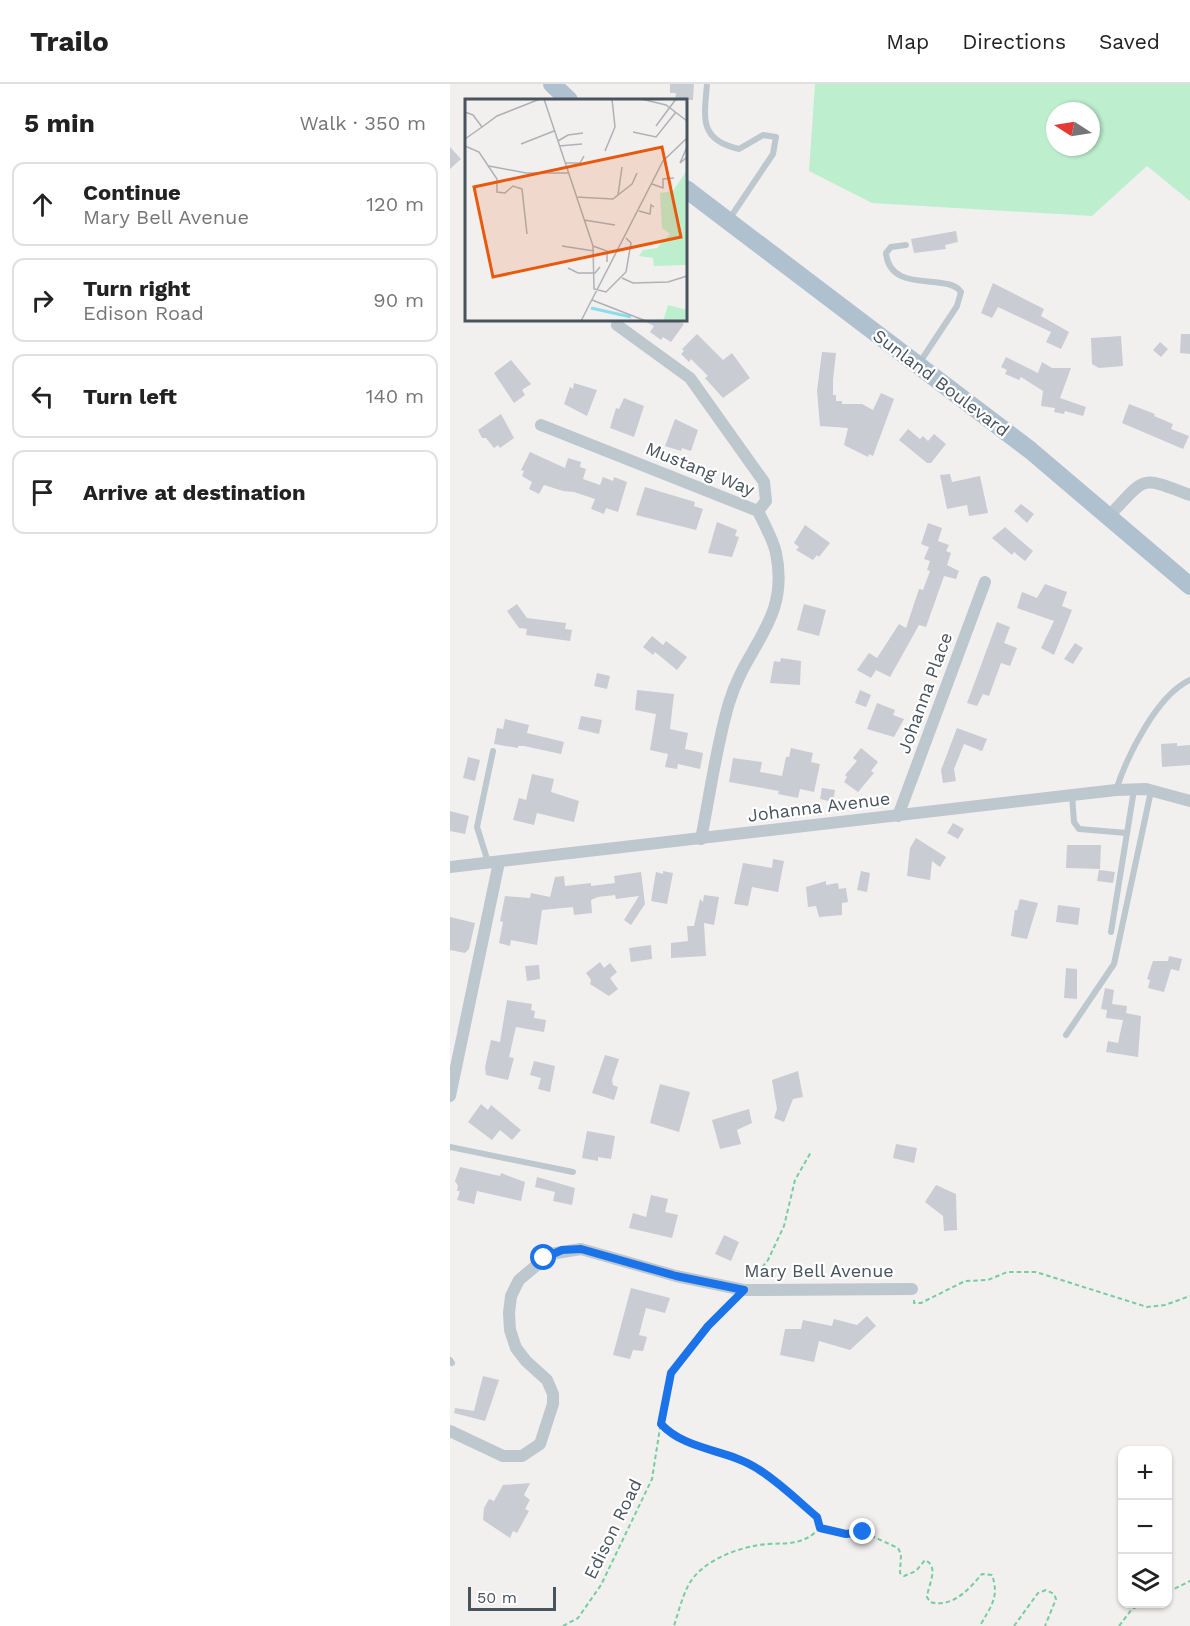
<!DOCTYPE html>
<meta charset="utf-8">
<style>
body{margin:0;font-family:"Work Sans",sans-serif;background:#f2f2f2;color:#222}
.controls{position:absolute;right:18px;bottom:18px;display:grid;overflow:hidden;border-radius:12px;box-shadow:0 2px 4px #0004}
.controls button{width:54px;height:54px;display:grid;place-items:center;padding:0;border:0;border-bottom:2px solid #e0e0e0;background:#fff;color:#222;font:30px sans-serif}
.compass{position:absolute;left:596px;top:18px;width:54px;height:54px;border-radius:50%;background:#fff;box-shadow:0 2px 4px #0004;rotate:282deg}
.scale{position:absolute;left:18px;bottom:15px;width:88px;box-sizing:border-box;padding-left:6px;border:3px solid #47535d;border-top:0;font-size:16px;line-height:21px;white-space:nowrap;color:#47535d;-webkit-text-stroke:4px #fff;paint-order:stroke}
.stop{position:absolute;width:18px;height:18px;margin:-14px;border:4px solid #1a73e8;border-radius:50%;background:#fff}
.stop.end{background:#1a73e8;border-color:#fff;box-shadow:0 2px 6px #0008}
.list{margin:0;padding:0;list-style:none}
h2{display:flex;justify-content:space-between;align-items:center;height:78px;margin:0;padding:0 24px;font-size:26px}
h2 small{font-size:20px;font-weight:400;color:#767676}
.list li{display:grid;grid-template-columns:39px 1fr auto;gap:18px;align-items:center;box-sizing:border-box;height:84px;margin:0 12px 12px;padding:0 12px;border:2px solid #e0e0e0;border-radius:12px}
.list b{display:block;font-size:22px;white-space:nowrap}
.list p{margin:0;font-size:20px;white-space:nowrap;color:#767676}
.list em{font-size:20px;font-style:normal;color:#767676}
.icon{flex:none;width:33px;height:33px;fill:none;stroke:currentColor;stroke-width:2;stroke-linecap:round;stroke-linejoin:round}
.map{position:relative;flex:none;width:740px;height:1542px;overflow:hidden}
header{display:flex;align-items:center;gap:36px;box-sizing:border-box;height:84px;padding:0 30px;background:#fff;border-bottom:2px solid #e0e0e0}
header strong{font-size:28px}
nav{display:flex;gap:33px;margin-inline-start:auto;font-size:21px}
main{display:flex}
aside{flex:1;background:#fff}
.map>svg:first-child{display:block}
.green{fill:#bdefce;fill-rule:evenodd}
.building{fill:#c9ccd2}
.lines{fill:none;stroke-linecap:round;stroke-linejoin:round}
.path{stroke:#75ce9e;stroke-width:2;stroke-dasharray:4.5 3;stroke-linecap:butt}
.service{stroke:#bdc7ce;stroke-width:6}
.minor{stroke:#bdc7ce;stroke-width:12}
.primary{stroke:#afc0ce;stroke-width:18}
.route{stroke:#1a73e8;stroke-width:8}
.labels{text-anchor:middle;stroke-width:4.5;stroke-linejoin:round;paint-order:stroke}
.street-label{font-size:18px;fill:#47535d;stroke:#fff}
.inset-river{fill:none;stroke:#8addec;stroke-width:3}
.inset-road{fill:none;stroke:#aeb1b5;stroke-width:1.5}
.view{fill:#e8590c;fill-opacity:0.15;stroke:#e8590c;stroke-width:3}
.inset-edge{fill:none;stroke:#47535d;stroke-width:3}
</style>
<header>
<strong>Trailo</strong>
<nav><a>Map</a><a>Directions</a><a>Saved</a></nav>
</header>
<main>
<aside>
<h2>5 min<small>Walk · 350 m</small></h2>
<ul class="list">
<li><svg class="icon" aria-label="ahead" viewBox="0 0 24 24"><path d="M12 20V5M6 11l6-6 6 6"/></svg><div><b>Continue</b><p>Mary Bell Avenue</p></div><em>120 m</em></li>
<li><svg class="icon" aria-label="right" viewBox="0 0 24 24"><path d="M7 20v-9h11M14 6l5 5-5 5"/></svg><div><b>Turn right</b><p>Edison Road</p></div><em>90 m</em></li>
<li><svg class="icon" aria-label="left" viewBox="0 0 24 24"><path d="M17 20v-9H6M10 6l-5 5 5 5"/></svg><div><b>Turn left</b></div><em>140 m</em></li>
<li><svg class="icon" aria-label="arrive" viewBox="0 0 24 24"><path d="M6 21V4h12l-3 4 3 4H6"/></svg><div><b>Arrive at destination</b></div></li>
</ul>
</aside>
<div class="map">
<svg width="740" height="1542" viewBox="0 0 740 1542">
<rect width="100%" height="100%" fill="#f2efef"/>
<path class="green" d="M365 0H740V117L697 82 642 132 422 119 359 87ZM605 27H641V63H605Z"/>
<g class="building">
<polygon points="220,0 244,0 243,16 225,16 226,9 220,9"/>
<polygon points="0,63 11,75 0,85"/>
<polygon points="506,147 508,158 495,161 496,165 464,169 461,155"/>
<polygon points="543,199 594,225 591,232 619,248 611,265 596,258 601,248 548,223 542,234 531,229"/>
<polygon points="192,236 227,236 234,240 221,258 213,253 211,256 200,248 204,242"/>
<polygon points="247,250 273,276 282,269 300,294 273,314 255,294 258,292 241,275 239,278 231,270 234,267 232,265"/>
<polygon points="731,250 740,250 740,270 730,269"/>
<polygon points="671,252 673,282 649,284 642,280 641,254"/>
<polygon points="710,258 718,265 711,273 703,266"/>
<polygon points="372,268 386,269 383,296 383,311 386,311 386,317 392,317 392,320 412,320 423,326 431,309 444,315 423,372 419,370 418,373 394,361 398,344 370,342 367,307"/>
<polygon points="556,273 588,289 592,278 602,284 621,284 610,314 636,323 633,332 615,327 614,330 604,328 605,324 591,322 593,307 571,293 569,296 555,290 557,286 551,283"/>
<polygon points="61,276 81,300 72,306 75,311 64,319 44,289"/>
<polygon points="124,299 147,306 137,332 114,320 120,303 123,305"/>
<polygon points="174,314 194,322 184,353 160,344 166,324 169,325"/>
<polygon points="679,320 705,330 704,332 723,340 721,345 739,352 733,365 672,339"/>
<polygon points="51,330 64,354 50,364 48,361 44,364 36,354 32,354 28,346"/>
<polygon points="225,335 248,346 241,367 232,364 231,367 215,362"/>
<polygon points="458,345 470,355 473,352 478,357 484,350 496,360 481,379 477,379 449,356"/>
<polygon points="80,368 115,384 118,374 131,378 130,383 136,385 133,395 150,401 153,393 163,397 164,393 177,398 168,428 156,424 154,430 141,425 145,415 124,408 113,407 94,401 89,410 79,405 82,398 72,392 74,387 71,386"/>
<polygon points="500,390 502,398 530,392 538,429 519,432 517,421 497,425 490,391"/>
<polygon points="195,403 245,418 244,422 253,425 246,446 186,431"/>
<polygon points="571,420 584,430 577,439 564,427"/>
<polygon points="267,438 287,446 285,452 289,453 282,473 258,469"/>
<polygon points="478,439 492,444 488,457 499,461 496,467 501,469 497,481 509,487 506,495 494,492 476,543 469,541 440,593 426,586 421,594 407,586 419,569 427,574 449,540 456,544 469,505 473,506 480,487 477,486 480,477 474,475 479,463 471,460"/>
<polygon points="355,441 380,459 369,473 367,471 363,476 346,466 349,463 344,459"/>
<polygon points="555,443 583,467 575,477 564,468 562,471 542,454"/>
<polygon points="595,500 617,508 612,522 622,526 604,571 591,564 604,537 567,524 572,508 587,514"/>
<polygon points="67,520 77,534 116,539 115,545 122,546 120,557 76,551 77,545 69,544 57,527"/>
<polygon points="354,520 376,526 369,552 347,546"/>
<polygon points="547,538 560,543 554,559 567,564 560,582 551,579 539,612 533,610 527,622 517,619"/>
<polygon points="202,552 213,561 216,557 237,573 227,586 205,568 203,571 193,563"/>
<polygon points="625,559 633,564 623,580 614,575"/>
<polygon points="331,574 351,577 350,601 320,599 324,577 330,578"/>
<polygon points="147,589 160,592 157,605 144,602"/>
<polygon points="187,606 224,610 220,645 238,649 235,665 253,669 250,685 228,680 227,685 215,683 218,670 200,666 206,630 185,626"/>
<polygon points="410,606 421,611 416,623 405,619"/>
<polygon points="427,619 445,626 443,631 454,635 444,653 417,645"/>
<polygon points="131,632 152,636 149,650 128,645"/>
<polygon points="55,635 79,641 77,649 114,658 111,670 74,662 68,662 68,664 44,660 47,644 53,645"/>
<polygon points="507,644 537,655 532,667 514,660 504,685 506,697 493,699 491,686"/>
<polygon points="727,659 727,662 740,661 740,681 712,683 711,660"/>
<polygon points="341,664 363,669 361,678 370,680 364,708 350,705 348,714 328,710 329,707 279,698 283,674 312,678 310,688 332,692 336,673 339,673"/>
<polygon points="411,664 428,678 421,687 424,689 408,708 394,698 397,693 395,691 407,677 403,674"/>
<polygon points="18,673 30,676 25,697 13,694"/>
<polygon points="82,690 104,695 101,708 129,717 124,738 87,729 84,741 63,736 69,714 76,716"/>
<polygon points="372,704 385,706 383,718 370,715"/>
<polygon points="0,727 19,732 15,750 0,747"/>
<polygon points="503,739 514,745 508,755 497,749"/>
<polygon points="466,754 496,773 490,783 482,777 480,796 457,792 460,764"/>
<polygon points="617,761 651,761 650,785 616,784"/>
<polygon points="323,775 334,777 328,808 302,803 298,822 284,820 293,779 322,784"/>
<polygon points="649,786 665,788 663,799 647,797"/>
<polygon points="213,787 223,789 217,820 201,817 206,788 213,790"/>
<polygon points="411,787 420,789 417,808 407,806"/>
<polygon points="191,788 195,820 181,841 174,836 189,812 166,815 165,811 148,813 141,816 142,829 124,831 123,823 92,826 87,861 61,856 60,862 49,859 53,838 50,837 55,812 80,814 81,809 100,813 105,793 114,792 115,802 141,799 141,802 165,799 164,792"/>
<polygon points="376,797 376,801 388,799 389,805 396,804 398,818 392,819 392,831 369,833 366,822 358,823 356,803"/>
<polygon points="254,811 269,813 264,841 254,839 256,872 221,874 221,859 238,857 237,842 244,842 250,815 253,818"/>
<polygon points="570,815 588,819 577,855 561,852 565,826 567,826"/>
<polygon points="608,821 630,824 628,841 606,838"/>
<polygon points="0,833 25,839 19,865 15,869 0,866"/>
<polygon points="201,861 202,875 181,878 179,864"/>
<polygon points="719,872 732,875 729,887 721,885 714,908 698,904 700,896 697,895 703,877 718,877"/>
<polygon points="150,878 154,884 160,879 167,888 160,894 168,905 159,912 140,900 141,896 136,889"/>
<polygon points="89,881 90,895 77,897 75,882"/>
<polygon points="616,884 627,885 627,915 614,914"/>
<polygon points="655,904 664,906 662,920 677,922 676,929 691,932 688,973 656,968 658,957 668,959 673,936 656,934 657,926 651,925"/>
<polygon points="57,916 82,920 81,926 85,927 84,934 96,936 94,948 66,943 59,973 64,974 58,996 36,991 35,983 41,956 50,958"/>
<polygon points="155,971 169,975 162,996 163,1001 168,1003 164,1016 142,1009"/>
<polygon points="84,977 105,982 100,1008 88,1005 91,994 80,991"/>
<polygon points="348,987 353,1013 343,1015 334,1038 324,1034 327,1025 322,996"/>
<polygon points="210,1000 240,1008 229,1048 200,1039"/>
<polygon points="31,1020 38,1026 41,1021 71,1046 62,1056 50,1046 42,1056 18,1038"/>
<polygon points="299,1025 302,1039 287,1046 291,1060 270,1065 262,1036"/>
<polygon points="137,1047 165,1052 161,1075 148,1073 148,1077 132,1074"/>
<polygon points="446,1060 467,1064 464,1079 443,1074"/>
<polygon points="10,1083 50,1092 51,1089 75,1098 71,1117 27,1107 24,1120 7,1116 10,1107 7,1107 8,1102 5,1097"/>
<polygon points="87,1093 125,1104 122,1121 103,1117 105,1108 85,1103"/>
<polygon points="486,1101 506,1110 507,1146 494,1147 493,1132 475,1118"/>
<polygon points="201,1111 218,1115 215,1128 228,1131 222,1154 179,1144 183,1129 196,1133"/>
<polygon points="274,1151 289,1158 281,1177 265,1170"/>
<polygon points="181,1204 220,1214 215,1229 196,1224 189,1251 197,1253 193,1267 183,1266 180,1275 163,1271"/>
<polygon points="417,1232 426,1242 400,1266 369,1257 364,1278 330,1271 335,1245 351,1245 353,1236 382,1242 384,1235 407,1241"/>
<polygon points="33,1292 49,1296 35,1337 4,1329 5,1324 24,1327"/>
<polygon points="80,1399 74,1411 80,1416 75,1425 79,1427 67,1449 63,1447 60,1454 33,1436 34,1424 39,1415 44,1417 53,1401"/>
</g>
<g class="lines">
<g class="path">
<polyline points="303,1195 318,1176 334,1142 345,1096 361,1068"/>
<polyline points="464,1216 464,1219 471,1219 515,1197 538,1196 557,1188 586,1188 697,1223 715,1221 740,1212"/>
<path d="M211 1340C236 1366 278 1365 308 1385 329 1398 348 1417 367 1433L370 1444C353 1461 340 1459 318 1460 291 1462 251 1476 238 1502 232 1514 228 1529 224 1542"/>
<path d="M370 1444 396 1450 413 1448 448 1464 451 1470 450 1489 454 1492 466 1487 475 1476C490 1483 478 1501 477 1513L480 1518C503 1524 518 1506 532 1490L542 1491C550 1514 540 1523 530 1542"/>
<polyline points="718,1508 740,1497"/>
<polyline points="113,1542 128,1534 151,1501 202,1395 215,1312 221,1289 257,1242 283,1217"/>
<polyline points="564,1542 588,1509 596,1506 604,1510 606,1515 595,1542"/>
<polyline points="669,1542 682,1525 694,1520"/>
</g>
<g class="service">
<path d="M257 0C254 35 249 56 289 65L313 51 326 53 323 70 280 134"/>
<path d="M456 161 441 163 436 169C440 211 498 188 511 208L507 222 470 278"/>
<path d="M666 706C677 672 707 611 740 596"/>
<polyline points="622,711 624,738 629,745 677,749"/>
<polyline points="38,778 27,743 43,667"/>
<polyline points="661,848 684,706"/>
<polyline points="616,951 664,880 701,707"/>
<polyline points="0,1063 123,1088"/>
<polyline points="0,1276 2,1279"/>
</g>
<g class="minor">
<polyline points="167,241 240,294 314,398 316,417 308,427"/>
<path d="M91 341 308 427C314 440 323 455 326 469 340 536 296 561 279 619 266 663 260 710 251 755"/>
<path d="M660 431C697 392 689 392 740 411"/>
<polyline points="448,732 535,498"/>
<polyline points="0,783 666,706 696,705 740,717"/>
<polyline points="0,1012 49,778"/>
<polyline points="0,1347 53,1372 72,1372 90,1360 103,1320 103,1310 97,1296 76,1277 66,1264 60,1246 59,1229 61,1212 69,1196 100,1170 131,1165 226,1192 294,1206 462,1205"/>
</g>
<g class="primary">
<polyline points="102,0 119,16"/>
<polyline points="236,105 580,366 740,502"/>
</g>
</g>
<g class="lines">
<path class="route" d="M94 1174 112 1166 131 1165 226 1192 294 1206 258 1242 221 1289 211 1340C236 1367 278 1365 308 1385 329 1398 348 1417 367 1433L370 1444 396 1450 413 1448"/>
</g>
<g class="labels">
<g class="street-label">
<text transform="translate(491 299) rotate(37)" y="6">Sunland Boulevard</text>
<text transform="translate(250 385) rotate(22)" y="6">Mustang Way</text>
<text transform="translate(475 609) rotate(-70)" y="6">Johanna Place</text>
<text transform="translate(369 723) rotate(-7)" y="6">Johanna Avenue</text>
<text x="369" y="1193">Mary Bell Avenue</text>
<text transform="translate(163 1445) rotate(-64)" y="6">Edison Road</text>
</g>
</g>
<g transform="translate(15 15)">
<rect width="222" height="222" fill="#f2efef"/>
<path d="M222 71V166L189 167 188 159 174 157 178 151 192 149 205 135 197 129 195 94 208 92ZM203 206 222 211V222H198Z" fill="#bdefce"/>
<path class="inset-river" d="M126 209 166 218"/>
<path class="inset-road" d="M79 0 128 147 129 190 141 193 161 173 166 144 161 139M176 0 201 6 222 22M0 13 8 16 17 28 32 17 75 0M191 27 211 0M168 33 191 38 211 13M0 40 17 28M93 42 103 36 118 34M56 45 89 32M0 47 14 53 32 80V93L40 94 48 87 57 90 62 135M94 47 117 45M140 52 150 28 147 0M221 59 215 64 222 48M100 64H115L119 57M24 67 61 74H103M187 85 198 89V80L209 79M153 96 167 85 172 74M111 98 148 100 153 96 157 68M174 112 185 115 186 106 189 108M119 121 150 126M97 147 129 152M128 147 142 152V163M103 169 113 174H130L135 168M157 179 168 184 203 183 222 177M127 201 181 222M116 222 198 62 222 39"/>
<path class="view" d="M197 48 216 138 28 178 9 88Z"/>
<rect width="222" height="222" class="inset-edge"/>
</g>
</svg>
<div class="controls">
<button>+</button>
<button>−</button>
<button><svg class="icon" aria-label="layers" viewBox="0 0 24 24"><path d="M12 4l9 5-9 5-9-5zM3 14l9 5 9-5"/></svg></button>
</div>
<svg class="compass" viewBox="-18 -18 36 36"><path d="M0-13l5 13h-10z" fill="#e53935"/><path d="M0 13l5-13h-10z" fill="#767676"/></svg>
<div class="scale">50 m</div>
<div class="stop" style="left:94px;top:1174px"></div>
<div class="stop end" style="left:413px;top:1448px"></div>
</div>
</main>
